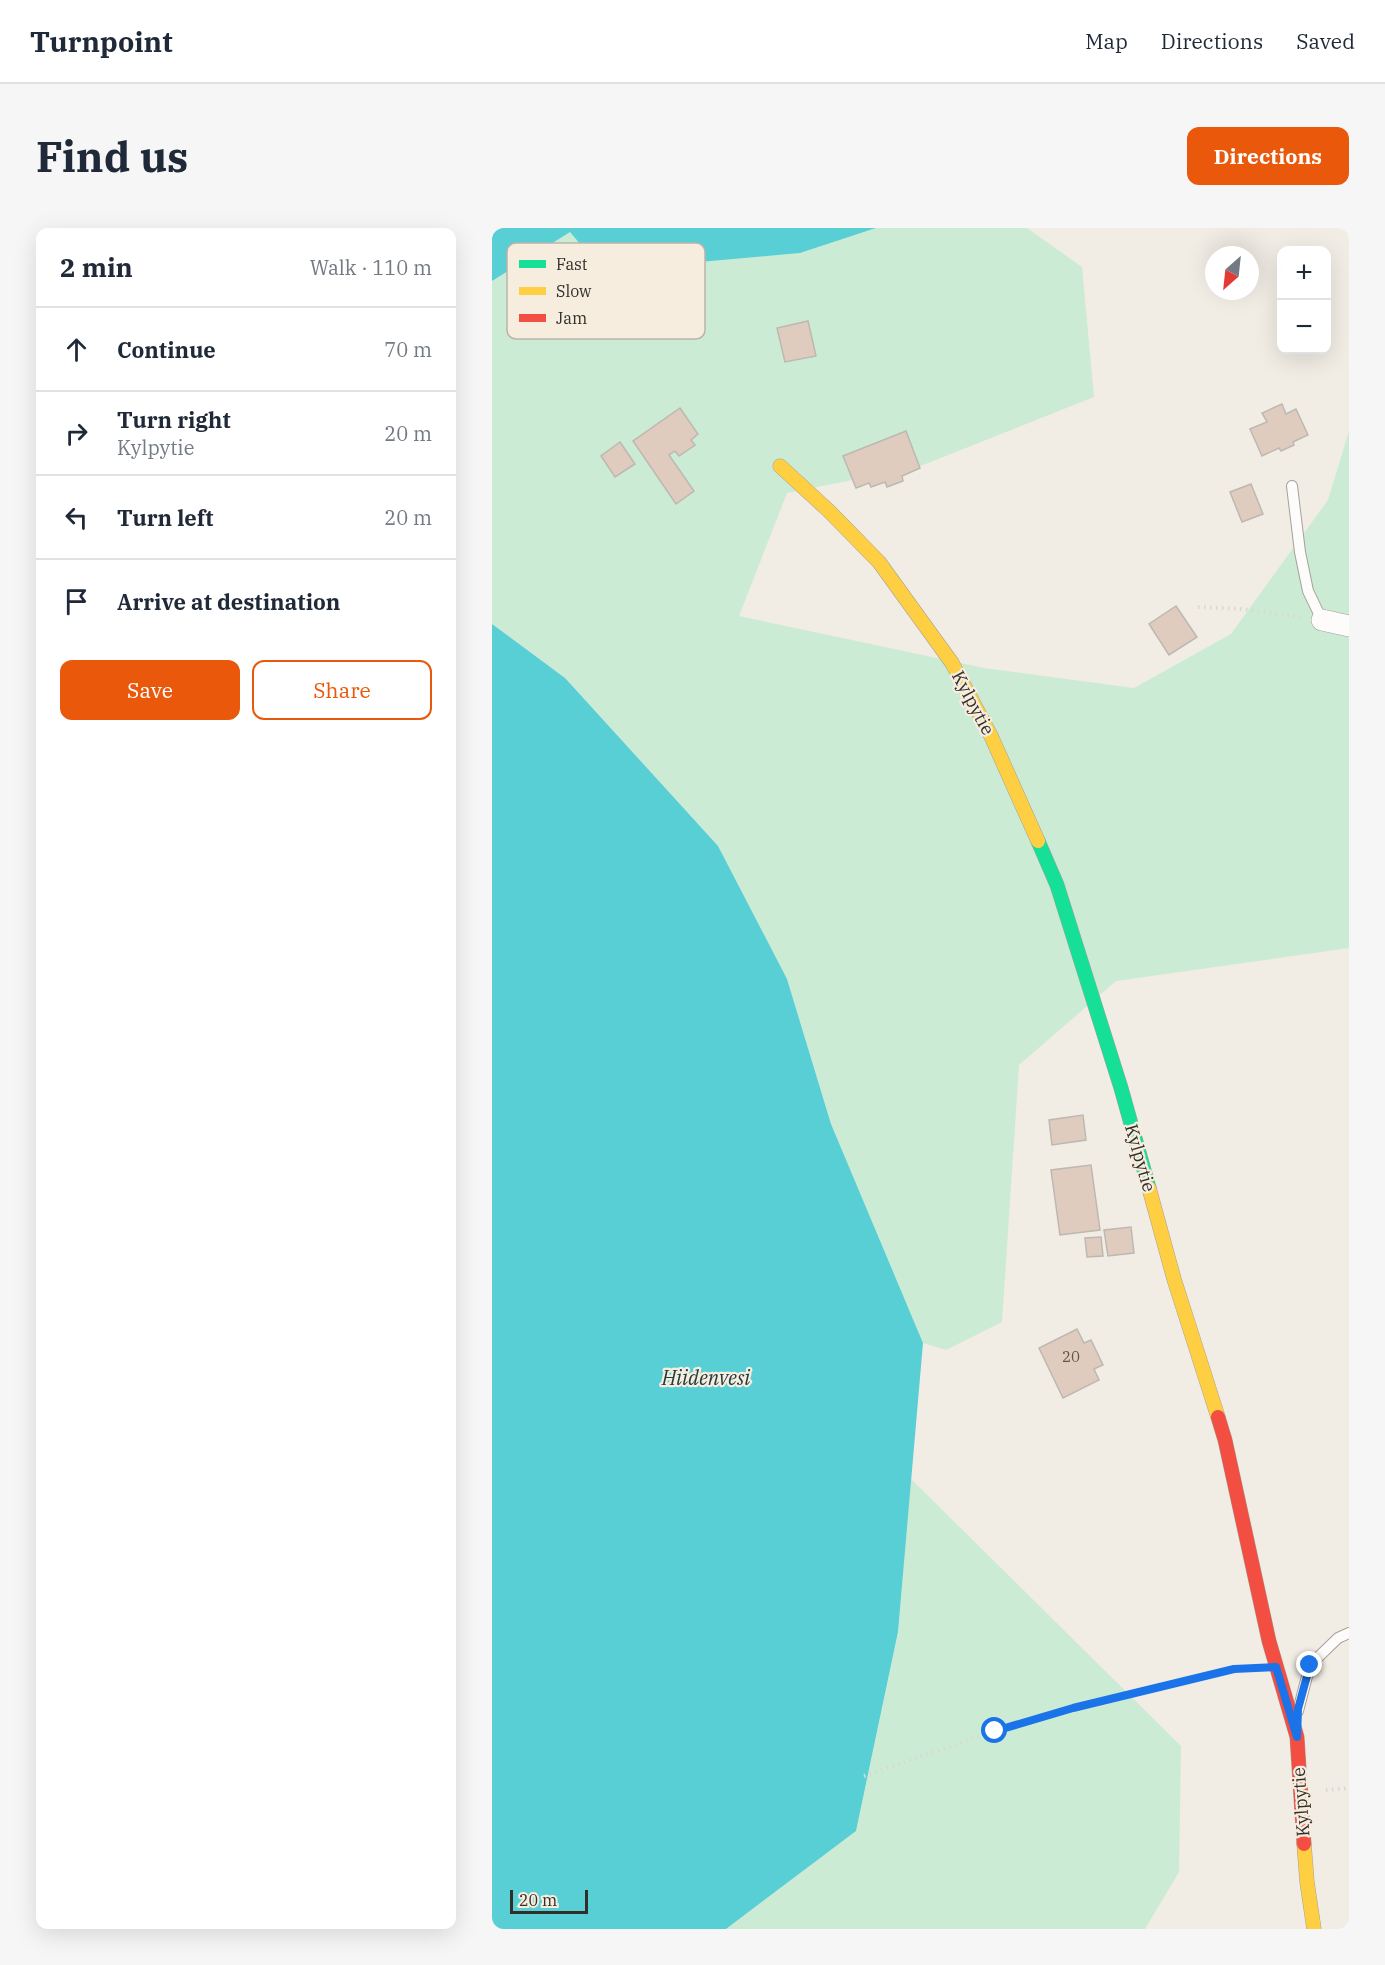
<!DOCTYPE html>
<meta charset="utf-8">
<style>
body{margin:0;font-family:"IBM Plex Serif",serif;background:#f6f6f7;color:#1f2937}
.controls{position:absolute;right:18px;top:18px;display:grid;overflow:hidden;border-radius:12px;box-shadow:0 6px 24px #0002}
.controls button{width:54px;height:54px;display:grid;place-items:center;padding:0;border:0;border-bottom:2px solid #e0e1e3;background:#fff;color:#1f2937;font:30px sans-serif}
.compass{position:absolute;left:713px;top:18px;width:54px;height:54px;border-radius:50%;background:#fff;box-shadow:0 6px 24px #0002;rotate:207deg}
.scale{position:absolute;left:18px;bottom:15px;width:78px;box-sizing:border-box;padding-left:6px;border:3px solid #322f2a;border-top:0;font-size:16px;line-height:21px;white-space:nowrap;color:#322f2a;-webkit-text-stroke:4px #f6eddf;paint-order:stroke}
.stop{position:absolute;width:18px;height:18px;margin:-14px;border:4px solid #1a73e8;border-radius:50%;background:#fff}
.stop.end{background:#1a73e8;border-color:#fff;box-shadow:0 2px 6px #0008}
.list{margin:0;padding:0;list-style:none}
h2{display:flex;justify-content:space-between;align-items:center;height:78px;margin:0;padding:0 24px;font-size:26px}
h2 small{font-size:20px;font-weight:400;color:#747a83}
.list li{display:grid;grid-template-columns:39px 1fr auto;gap:18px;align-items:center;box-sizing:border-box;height:84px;padding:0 24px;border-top:2px solid #e0e1e3}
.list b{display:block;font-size:22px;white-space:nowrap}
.list p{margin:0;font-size:20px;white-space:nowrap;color:#747a83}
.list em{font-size:20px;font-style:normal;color:#747a83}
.actions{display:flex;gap:12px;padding:18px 24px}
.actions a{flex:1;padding:14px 0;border:2px solid #ea580c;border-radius:12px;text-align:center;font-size:21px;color:#ea580c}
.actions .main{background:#ea580c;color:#fff}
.icon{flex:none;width:33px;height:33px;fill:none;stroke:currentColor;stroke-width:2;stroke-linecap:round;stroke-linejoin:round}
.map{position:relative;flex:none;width:857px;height:1701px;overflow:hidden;border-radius:12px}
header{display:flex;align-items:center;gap:36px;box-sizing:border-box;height:84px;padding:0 30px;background:#fff;border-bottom:2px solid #e0e1e3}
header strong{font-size:28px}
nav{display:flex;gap:33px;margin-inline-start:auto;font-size:21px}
.intro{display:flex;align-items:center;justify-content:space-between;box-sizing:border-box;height:144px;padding:0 36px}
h1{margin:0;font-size:42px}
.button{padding:15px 27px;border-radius:12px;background:#ea580c;color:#fff;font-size:21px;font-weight:700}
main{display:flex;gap:36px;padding:0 36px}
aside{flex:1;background:#fff;border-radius:12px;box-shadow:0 6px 24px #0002}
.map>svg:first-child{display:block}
.green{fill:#ccebd4}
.water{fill:#58cfd4}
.building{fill:#dfccbe;stroke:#bdb8b2;stroke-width:1.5}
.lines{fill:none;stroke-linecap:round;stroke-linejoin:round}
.lane-casing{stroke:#a5a19b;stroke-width:12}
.street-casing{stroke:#a5a19b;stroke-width:22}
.fast-casing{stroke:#a5a19b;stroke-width:15}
.slow-casing{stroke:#a5a19b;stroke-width:15}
.jam-casing{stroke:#a5a19b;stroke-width:15}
.path{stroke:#dad8d6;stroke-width:4;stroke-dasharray:1.5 4.5;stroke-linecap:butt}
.lane{stroke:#fdfcfb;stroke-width:10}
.street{stroke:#fdfcfb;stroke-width:21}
.fast{stroke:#16e098;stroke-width:14}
.slow{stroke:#ffcf43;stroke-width:14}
.jam{stroke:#f24e42;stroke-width:14}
.route{stroke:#1a73e8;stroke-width:8}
.labels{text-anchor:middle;stroke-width:4.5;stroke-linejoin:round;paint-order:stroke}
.number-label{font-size:15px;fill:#5d564f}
.street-label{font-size:18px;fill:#322f2a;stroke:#f6eddf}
.water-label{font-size:20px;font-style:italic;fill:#223b3d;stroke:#f6eddf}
.key{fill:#f6eddf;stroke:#bbb4a9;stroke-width:1.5}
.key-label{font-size:16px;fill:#322f2a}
</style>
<header>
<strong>Turnpoint</strong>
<nav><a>Map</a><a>Directions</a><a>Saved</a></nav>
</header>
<div class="intro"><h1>Find us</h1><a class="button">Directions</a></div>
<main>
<aside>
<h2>2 min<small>Walk · 110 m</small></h2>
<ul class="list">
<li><svg class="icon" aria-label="ahead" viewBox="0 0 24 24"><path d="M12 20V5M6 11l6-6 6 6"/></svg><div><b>Continue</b></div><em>70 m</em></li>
<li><svg class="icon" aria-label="right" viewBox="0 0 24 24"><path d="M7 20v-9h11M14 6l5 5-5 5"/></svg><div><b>Turn right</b><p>Kylpytie</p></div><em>20 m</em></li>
<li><svg class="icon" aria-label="left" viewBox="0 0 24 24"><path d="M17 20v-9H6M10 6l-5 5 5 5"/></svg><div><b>Turn left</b></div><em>20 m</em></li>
<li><svg class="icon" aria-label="arrive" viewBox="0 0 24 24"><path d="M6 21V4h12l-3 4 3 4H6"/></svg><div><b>Arrive at destination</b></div></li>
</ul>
<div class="actions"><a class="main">Save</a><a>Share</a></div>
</aside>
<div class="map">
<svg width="857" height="1701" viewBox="0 0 857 1701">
<rect width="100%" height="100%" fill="#f1ece4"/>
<g class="green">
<polygon points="384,0 535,0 590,39 602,169 426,239 295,265 247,388 492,440 642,460 739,406 836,272 857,203 857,720 624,753 527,837 510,1094 454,1122 431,1115 339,896 295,751 73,450 0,396 0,53 78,3 116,48 208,34 308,25"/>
<polygon points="419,1251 689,1518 687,1644 653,1701 234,1701 364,1603 406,1405"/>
</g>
<g class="water">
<polygon points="0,0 384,0 308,25 208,34 115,48 78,4 0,53"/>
<polygon points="0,396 73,450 226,618 295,751 339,896 431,1115 406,1404 364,1603 234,1701 0,1701"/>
</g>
<g class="building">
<polygon points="316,93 324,128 293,134 285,100"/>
<polygon points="790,176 794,186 804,181 816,207 801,214 802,217 789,223 787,220 770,228 758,201 775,194 770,185"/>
<polygon points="188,180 206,206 199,212 203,217 187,228 183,223 177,227 202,263 184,276 141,213"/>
<polygon points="414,203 428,240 410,248 411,253 395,259 393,254 379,259 377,255 364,260 351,228"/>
<polygon points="128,214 143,236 123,249 109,228"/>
<polygon points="759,256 771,286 750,294 738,264"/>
<polygon points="684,378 705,409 677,427 657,396"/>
<polygon points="591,887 594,912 560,917 557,892"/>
<polygon points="599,937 608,1002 568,1007 559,942"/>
<polygon points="639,999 642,1025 616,1028 612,1002"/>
<polygon points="609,1009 611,1028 595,1029 593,1010"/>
<polygon points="585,1101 592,1115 599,1112 611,1137 602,1141 607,1152 571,1170 547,1120"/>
</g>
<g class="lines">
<g class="lane-casing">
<g id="lane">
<polyline points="800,258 808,324 816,363 830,392"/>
<polyline points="806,1483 818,1437 846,1410 857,1405"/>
</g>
</g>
<g class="street-casing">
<polyline id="street" points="830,392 857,398"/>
</g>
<g class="fast-casing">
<polyline id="fast" points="546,613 565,657 629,860 657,960"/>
</g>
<g class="slow-casing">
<g id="slow">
<polyline points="288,238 337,283 387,334 460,435 499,508 546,613"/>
<polyline points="657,960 682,1051 726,1189"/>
<polyline points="812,1616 815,1654 822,1701"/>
</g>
</g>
<g class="jam-casing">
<polyline id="jam" points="726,1189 733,1212 777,1413 805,1509 812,1616"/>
</g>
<g class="path">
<polyline points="706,379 749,381 809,389"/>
<polyline points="372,1548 503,1503 581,1480 742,1441 757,1440"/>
<polyline points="834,1562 857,1560"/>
</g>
<use href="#lane" class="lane"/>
<use href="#street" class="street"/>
<use href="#fast" class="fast"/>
<use href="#slow" class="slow"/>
<use href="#jam" class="jam"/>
</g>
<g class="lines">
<polyline class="route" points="503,1503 581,1480 742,1441 784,1439 805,1509 806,1481 818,1437"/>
</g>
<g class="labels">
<g class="number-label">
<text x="579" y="1134">20</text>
</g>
<g class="street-label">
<text transform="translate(481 475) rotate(62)" y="6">Kylpytie</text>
<text transform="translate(648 930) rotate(74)" y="6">Kylpytie</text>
<text transform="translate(809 1574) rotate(-94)" y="6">Kylpytie</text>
</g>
<g class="water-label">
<text x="214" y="1157">Hiidenvesi</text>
</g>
</g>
<rect x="15" y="15" width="198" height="96" rx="9" class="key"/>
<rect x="27" y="32" width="27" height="8" fill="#16e098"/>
<rect x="27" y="59" width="27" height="8" fill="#ffcf43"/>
<rect x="27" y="86" width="27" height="8" fill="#f24e42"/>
<g class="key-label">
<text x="64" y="42">Fast</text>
<text x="64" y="69">Slow</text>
<text x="64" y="96">Jam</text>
</g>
</svg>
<div class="controls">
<button>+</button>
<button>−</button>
</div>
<svg class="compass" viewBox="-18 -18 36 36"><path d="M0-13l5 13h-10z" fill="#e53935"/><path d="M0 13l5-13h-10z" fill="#747a83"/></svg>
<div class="scale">20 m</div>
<div class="stop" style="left:503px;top:1503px"></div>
<div class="stop end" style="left:818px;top:1437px"></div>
</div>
</main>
